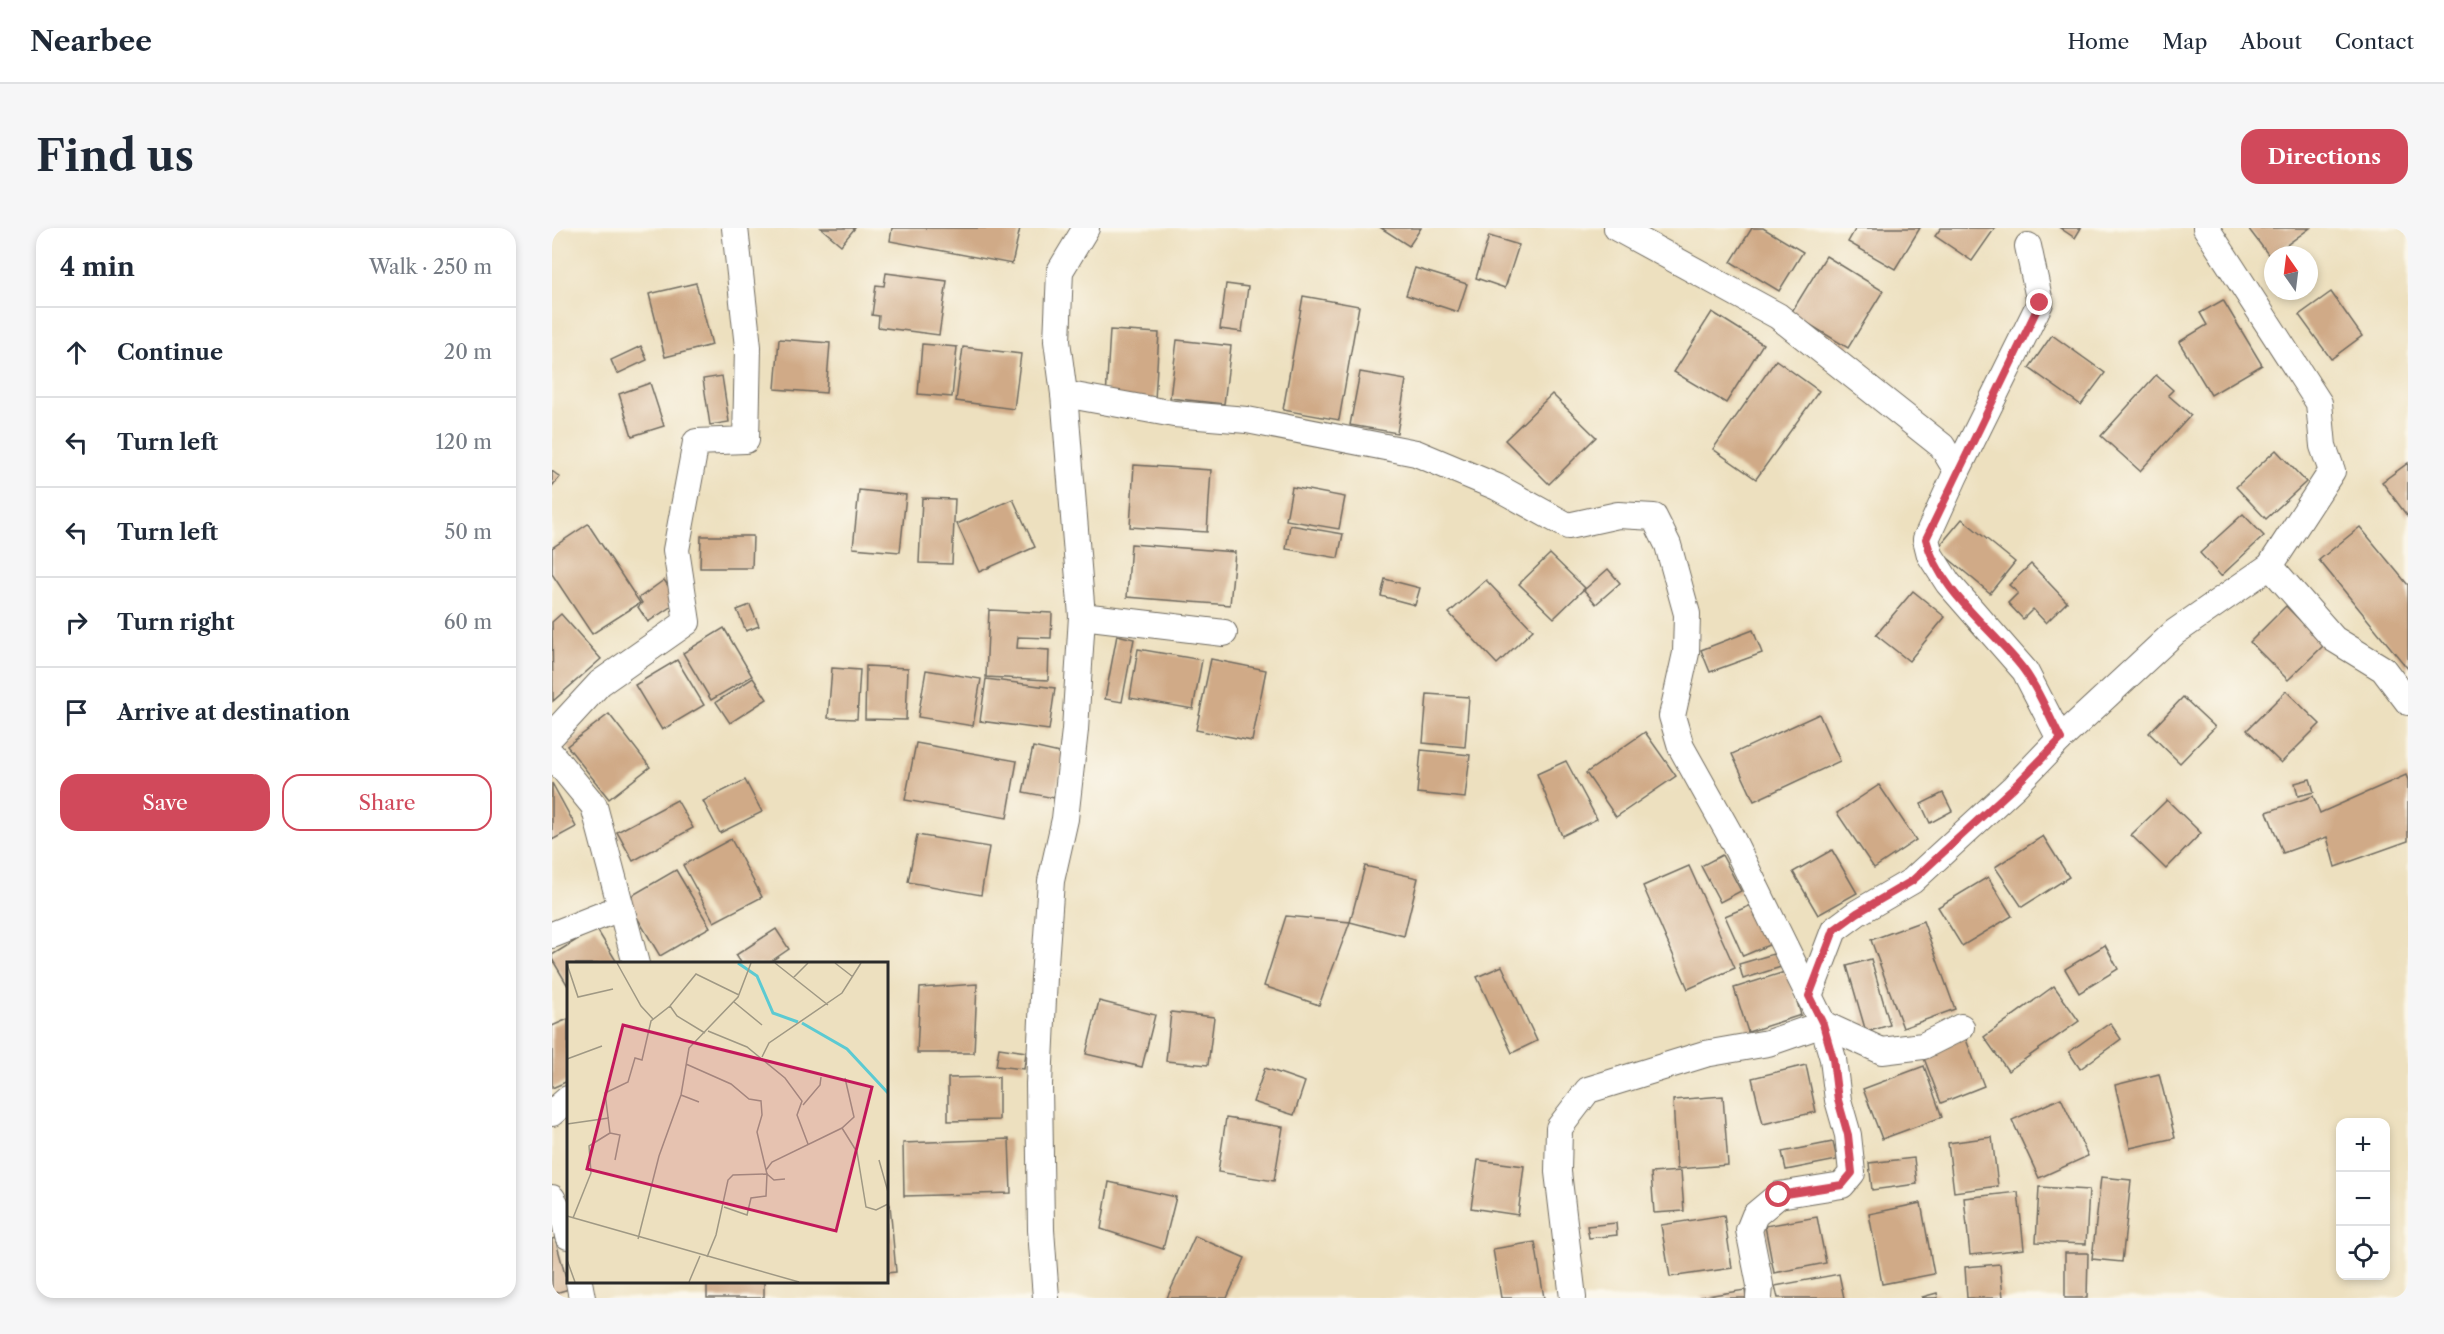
<!DOCTYPE html>
<meta charset="utf-8">
<style>
body{margin:0;font-family:"Libre Caslon Text",serif;background:#f6f6f7;color:#1f2937}
.controls{position:absolute;right:18px;bottom:18px;display:grid;overflow:hidden;border-radius:12px;box-shadow:0 3px 9px #0003}
.controls button{width:54px;height:54px;display:grid;place-items:center;padding:0;border:0;border-bottom:2px solid #e0e1e3;background:#fff;color:#1f2937;font:30px sans-serif}
.compass{position:absolute;left:1712px;top:18px;width:54px;height:54px;border-radius:50%;background:#fff;box-shadow:0 3px 9px #0003;rotate:346deg}
.stop{position:absolute;width:18px;height:18px;margin:-14px;border:4px solid #d1495b;border-radius:50%;background:#fff}
.stop.end{background:#d1495b;border-color:#fff;box-shadow:0 2px 6px #0008}
.list{margin:0;padding:0;list-style:none}
h2{display:flex;justify-content:space-between;align-items:center;height:78px;margin:0;padding:0 24px;font-size:26px}
h2 small{font-size:20px;font-weight:400;color:#747a83}
.list li{display:grid;grid-template-columns:39px 1fr auto;gap:18px;align-items:center;box-sizing:border-box;height:90px;padding:0 24px;border-top:2px solid #e0e1e3}
.list b{display:block;font-size:22px;white-space:nowrap}
.list em{font-size:20px;font-style:normal;color:#747a83}
.actions{display:flex;gap:12px;padding:18px 24px}
.actions a{flex:1;padding:14px 0;border:2px solid #d1495b;border-radius:18px;text-align:center;font-size:21px;color:#d1495b}
.actions .main{background:#d1495b;color:#fff}
.icon{flex:none;width:33px;height:33px;fill:none;stroke:currentColor;stroke-width:2;stroke-linecap:round;stroke-linejoin:round}
.map{position:relative;flex:none;width:1856px;height:1070px;overflow:hidden;border-radius:18px}
header{display:flex;align-items:center;gap:36px;box-sizing:border-box;height:84px;padding:0 30px;background:#fff;border-bottom:2px solid #e0e1e3}
header strong{font-size:28px}
nav{display:flex;gap:33px;margin-inline-start:auto;font-size:21px}
.intro{display:flex;align-items:center;justify-content:space-between;box-sizing:border-box;height:144px;padding:0 36px}
h1{margin:0;font-size:42px}
.button{padding:15px 27px;border-radius:18px;background:#d1495b;color:#fff;font-size:21px;font-weight:700}
main{display:flex;gap:36px;padding:0 36px}
aside{flex:1;background:#fff;border-radius:18px;box-shadow:0 3px 9px #0003}
.map>svg:first-child{display:block}
.building{fill:#d0aa87}
.lines{fill:none;stroke-linecap:round;stroke-linejoin:round}
.minor-casing{stroke:#6f6a5f;stroke-width:28}
.minor{stroke:#fff;stroke-width:26}
.route{stroke:#d1495b;stroke-width:8}
.inset-river{fill:none;stroke:#5ccad2;stroke-width:3}
.inset-road{fill:none;stroke:#9f9884;stroke-width:1.5}
.view{fill:#c2185b;fill-opacity:0.15;stroke:#c2185b;stroke-width:3}
.inset-edge{fill:none;stroke:#2b2b2b;stroke-width:3}
</style>
<header>
<strong>Nearbee</strong>
<nav><a>Home</a><a>Map</a><a>About</a><a>Contact</a></nav>
</header>
<div class="intro"><h1>Find us</h1><a class="button">Directions</a></div>
<main>
<aside>
<h2>4 min<small>Walk · 250 m</small></h2>
<ul class="list">
<li><svg class="icon" aria-label="ahead" viewBox="0 0 24 24"><path d="M12 20V5M6 11l6-6 6 6"/></svg><div><b>Continue</b></div><em>20 m</em></li>
<li><svg class="icon" aria-label="left" viewBox="0 0 24 24"><path d="M17 20v-9H6M10 6l-5 5 5 5"/></svg><div><b>Turn left</b></div><em>120 m</em></li>
<li><svg class="icon" aria-label="left" viewBox="0 0 24 24"><path d="M17 20v-9H6M10 6l-5 5 5 5"/></svg><div><b>Turn left</b></div><em>50 m</em></li>
<li><svg class="icon" aria-label="right" viewBox="0 0 24 24"><path d="M7 20v-9h11M14 6l5 5-5 5"/></svg><div><b>Turn right</b></div><em>60 m</em></li>
<li><svg class="icon" aria-label="arrive" viewBox="0 0 24 24"><path d="M6 21V4h12l-3 4 3 4H6"/></svg><div><b>Arrive at destination</b></div></li>
</ul>
<div class="actions"><a class="main">Save</a><a>Share</a></div>
</aside>
<div class="map">
<svg width="1856" height="1070" viewBox="0 0 1856 1070">
<rect width="100%" height="100%" fill="#fbf7ec"/>
<filter id="ink" filterUnits="userSpaceOnUse"><feTurbulence type="fractalNoise" baseFrequency=".0167" numOctaves="2"/><feDisplacementMap in="SourceGraphic" scale="12" xChannelSelector="R" yChannelSelector="G"/><feConvolveMatrix kernelMatrix="1 2 1 2 8 2 1 2 1" color-interpolation-filters="sRGB"/></filter>
<filter id="wash" filterUnits="userSpaceOnUse"><feTurbulence type="fractalNoise" baseFrequency=".008" numOctaves="4" result="noise"/><feDisplacementMap in="SourceGraphic" scale="24" xChannelSelector="R" yChannelSelector="G"/><feGaussianBlur stdDeviation="1.35" result="paint"/><feColorMatrix in="noise" values="0 0 0 0 0 0 0 0 0 0 0 0 0 0 0 0 0 1.4 0 .05"/><feComposite in="paint" operator="in"/></filter>
<g filter="url(#wash)">
<rect width="100%" height="100%" fill="#ede0bf"/>
<g id="blocks">
<g class="building">
<polygon points="269,0 303,0 289,17"/>
<polygon points="340,0 468,0 460,36 338,13"/>
<polygon points="829,0 869,0 857,18"/>
<polygon points="1200,0 1211,0 1251,24 1227,63 1179,34"/>
<polygon points="1304,0 1368,0 1343,41 1296,14"/>
<polygon points="1389,0 1443,0 1420,33 1383,8"/>
<polygon points="1508,0 1529,0 1523,10"/>
<polygon points="1696,0 1758,0 1718,29"/>
<polygon points="937,8 967,17 953,60 924,50"/>
<polygon points="1274,28 1331,63 1296,120 1239,85"/>
<polygon points="863,40 915,56 906,84 854,67"/>
<polygon points="334,45 395,53 387,107 326,99 327,88 320,87 324,57 332,58"/>
<polygon points="144,55 160,117 113,129 97,66"/>
<polygon points="674,56 696,59 690,104 668,101"/>
<polygon points="1779,64 1810,108 1779,131 1747,87"/>
<polygon points="751,68 807,78 787,192 731,182"/>
<polygon points="1671,72 1710,137 1659,167 1627,114 1655,97 1648,85"/>
<polygon points="1160,84 1211,116 1174,175 1122,144"/>
<polygon points="558,102 607,105 603,172 554,170"/>
<polygon points="1500,107 1553,145 1529,177 1477,140"/>
<polygon points="227,111 278,115 274,165 223,161"/>
<polygon points="625,112 679,118 672,176 618,170"/>
<polygon points="370,116 405,119 400,169 366,166"/>
<polygon points="89,118 95,132 65,146 59,132"/>
<polygon points="411,119 469,126 462,181 404,173"/>
<polygon points="1224,132 1267,163 1204,251 1161,221"/>
<polygon points="808,144 854,152 845,205 798,197"/>
<polygon points="1604,147 1621,162 1616,167 1639,187 1588,243 1549,208"/>
<polygon points="170,148 177,194 158,197 151,151"/>
<polygon points="98,155 112,198 80,208 67,166"/>
<polygon points="1000,166 1044,209 997,256 953,212"/>
<polygon points="1724,222 1754,254 1714,291 1684,259"/>
<polygon points="1856,235 1856,289 1830,254"/>
<polygon points="582,237 659,242 655,304 578,299"/>
<polygon points="0,243 8,249 0,258"/>
<polygon points="740,259 793,269 787,301 734,292"/>
<polygon points="307,262 354,267 348,324 301,320"/>
<polygon points="370,270 403,271 400,336 367,335"/>
<polygon points="461,271 483,319 427,344 405,296"/>
<polygon points="1691,286 1712,308 1669,348 1648,325"/>
<polygon points="1410,291 1463,334 1438,365 1385,321"/>
<polygon points="36,296 88,375 40,406 0,346 0,320"/>
<polygon points="738,297 791,306 786,330 734,321"/>
<polygon points="1808,299 1856,357 1856,441 1767,332"/>
<polygon points="149,308 201,308 200,340 148,340"/>
<polygon points="579,316 683,324 678,377 575,369"/>
<polygon points="998,326 1033,360 1002,390 967,356"/>
<polygon points="1479,336 1515,374 1494,395 1481,381 1471,391 1456,375 1466,365 1457,357"/>
<polygon points="1056,341 1068,355 1044,376 1032,362"/>
<polygon points="833,351 868,360 863,377 829,368"/>
<polygon points="112,352 127,373 96,394 86,379 90,375 87,370"/>
<polygon points="934,352 981,402 945,436 897,385"/>
<polygon points="1361,363 1393,389 1357,433 1324,407"/>
<polygon points="198,377 207,398 194,403 185,382"/>
<polygon points="1734,378 1772,417 1736,452 1698,414"/>
<polygon points="437,382 500,385 499,410 466,409 465,420 497,422 496,452 434,449"/>
<polygon points="9,386 49,431 1,473 0,394"/>
<polygon points="172,400 200,448 159,472 131,425"/>
<polygon points="1201,402 1210,425 1158,444 1149,422"/>
<polygon points="565,407 582,411 570,474 553,471"/>
<polygon points="586,421 650,432 641,481 578,470"/>
<polygon points="659,431 714,442 700,513 644,502"/>
<polygon points="125,432 152,477 110,502 83,457"/>
<polygon points="314,438 356,440 354,492 313,491"/>
<polygon points="280,440 308,442 305,491 276,490"/>
<polygon points="374,442 429,451 421,498 366,489"/>
<polygon points="201,450 215,471 178,495 164,474"/>
<polygon points="434,451 503,460 497,502 428,493"/>
<polygon points="1734,463 1768,496 1729,535 1695,502"/>
<polygon points="875,466 917,469 913,519 871,515"/>
<polygon points="1631,469 1663,499 1628,535 1597,505"/>
<polygon points="57,486 98,539 57,571 15,518"/>
<polygon points="1267,486 1288,533 1202,573 1180,526"/>
<polygon points="1093,504 1124,548 1064,589 1034,545"/>
<polygon points="364,515 465,533 455,590 353,572"/>
<polygon points="481,519 512,526 502,570 471,564"/>
<polygon points="869,522 918,527 913,570 865,565"/>
<polygon points="1014,533 1045,591 1010,608 985,546"/>
<polygon points="1854,547 1856,552 1856,613 1783,639 1775,609 1731,625 1715,584 1761,568 1768,585"/>
<polygon points="1758,551 1762,564 1746,568 1743,555"/>
<polygon points="193,552 210,584 168,605 151,573"/>
<polygon points="0,555 24,599 0,612"/>
<polygon points="1327,557 1364,612 1322,640 1285,585"/>
<polygon points="1391,565 1400,583 1378,595 1369,576"/>
<polygon points="125,572 141,600 81,633 65,604"/>
<polygon points="1615,572 1649,605 1614,641 1579,607"/>
<polygon points="365,607 437,619 429,667 356,654"/>
<polygon points="1491,608 1517,649 1470,679 1443,639"/>
<polygon points="179,611 210,669 162,694 131,637"/>
<polygon points="1280,622 1305,665 1266,687 1241,644"/>
<polygon points="1170,627 1189,663 1168,674 1149,638"/>
<polygon points="813,638 866,650 852,708 798,694"/>
<polygon points="1137,638 1183,740 1136,761 1091,658"/>
<polygon points="124,642 158,699 108,728 74,671"/>
<polygon points="1436,649 1460,688 1410,718 1386,679"/>
<polygon points="1202,676 1219,716 1191,728 1173,688"/>
<polygon points="734,688 798,694 767,777 712,758"/>
<polygon points="1371,693 1403,781 1351,800 1319,712"/>
<polygon points="44,700 66,736 16,736 16,758 0,731 0,727"/>
<polygon points="224,701 237,721 215,736 190,736 184,727"/>
<polygon points="1553,717 1566,741 1527,765 1513,741"/>
<polygon points="1225,725 1229,739 1191,751 1187,736"/>
<polygon points="1319,731 1338,797 1314,804 1295,738"/>
<polygon points="950,738 985,813 960,825 925,749"/>
<polygon points="1236,743 1249,787 1196,804 1182,760"/>
<polygon points="425,756 422,825 365,825 368,760"/>
<polygon points="1502,758 1527,793 1456,843 1432,809"/>
<polygon points="547,773 603,787 590,839 534,826"/>
<polygon points="619,784 662,789 656,837 614,833"/>
<polygon points="16,791 16,853 0,860 0,798"/>
<polygon points="1558,795 1569,811 1528,841 1517,824"/>
<polygon points="1413,809 1432,858 1389,875 1370,825"/>
<polygon points="447,820 474,824 472,841 444,838"/>
<polygon points="1254,837 1264,884 1211,896 1200,850"/>
<polygon points="1372,838 1390,889 1330,911 1311,861"/>
<polygon points="713,840 753,854 742,887 701,874"/>
<polygon points="1607,846 1623,910 1578,920 1563,857"/>
<polygon points="447,849 447,892 396,893 396,850"/>
<polygon points="1171,868 1176,937 1125,941 1121,872"/>
<polygon points="1509,870 1536,928 1487,950 1460,892"/>
<polygon points="674,890 731,899 722,953 666,944"/>
<polygon points="1440,909 1446,958 1402,964 1396,915"/>
<polygon points="457,911 459,965 352,968 351,915"/>
<polygon points="1281,914 1285,932 1234,942 1230,924"/>
<polygon points="1362,930 1365,956 1320,962 1317,935"/>
<polygon points="926,932 972,938 966,987 919,980"/>
<polygon points="1129,943 1132,983 1102,985 1099,945"/>
<polygon points="1549,949 1579,952 1570,1034 1540,1031"/>
<polygon points="557,954 624,969 611,1021 549,1001"/>
<polygon points="1487,959 1537,962 1534,1016 1484,1014"/>
<polygon points="1466,964 1472,1021 1418,1027 1412,970"/>
<polygon points="1369,975 1382,1046 1330,1056 1317,986"/>
<polygon points="334,977 338,977 344,1044 334,1045"/>
<polygon points="1172,987 1180,1040 1118,1049 1109,997"/>
<polygon points="1265,989 1274,1035 1222,1045 1213,998"/>
<polygon points="1064,995 1065,1007 1037,1010 1035,998"/>
<polygon points="643,1008 693,1030 675,1070 615,1070"/>
<polygon points="3,1010 17,1061 0,1066 0,1011"/>
<polygon points="983,1014 992,1070 949,1070 941,1021"/>
<polygon points="1513,1025 1536,1025 1535,1070 1513,1070"/>
<polygon points="1448,1036 1451,1070 1415,1070 1413,1039"/>
<polygon points="1287,1046 1292,1070 1226,1070 1223,1058"/>
<rect x="155" y="1054" width="57" height="16"/>
<polygon points="1193,1062 1194,1070 1148,1070 1148,1069"/>
<polygon points="1385,1065 1386,1070 1370,1070 1370,1069"/>
</g>
</g>
</g>
<g filter="url(#ink)">
<use href="#blocks" fill-opacity="0" stroke="#6f6a5f" stroke-width="1.5"/>
<g class="lines">
<g class="minor-casing">
<g id="minor">
<polyline points="1065,0 1226,88 1390,218 1405,243 1374,311 1378,327 1396,355 1473,443 1508,511"/>
<polyline points="512,166 622,186 695,192 864,225 945,259 1016,298 1066,287 1102,289 1116,317 1135,386 1134,425 1120,488 1129,519 1177,605 1271,796 1330,823 1371,818 1409,799"/>
<polyline points="1405,243 1488,75 1476,18"/>
<polyline points="1718,338 1782,411 1831,441 1856,474"/>
<polyline points="530,388 672,405"/>
<polyline points="0,507 48,455 135,394 124,322 144,214 194,212 196,119 183,0"/>
<polyline points="0,527 42,578 84,736"/>
<polyline points="0,707 68,680"/>
<polyline points="1257,768 1282,702 1305,685 1360,653 1462,559 1508,511 1623,404 1718,338 1780,243 1771,218 1767,175 1654,0"/>
<polyline points="0,885 16,871"/>
<polyline points="0,970 13,993 16,1008"/>
<polyline points="27,1054 30,1070"/>
<polyline points="494,1070 489,1002 487,856 492,749 499,653 513,591 523,502 530,388 512,166 505,113 508,43 534,0"/>
<polyline points="1021,1070 1006,944 1007,900 1036,862 1153,826 1216,815 1271,796 1281,831 1286,872 1296,907 1300,945 1290,957 1227,967 1203,987 1197,1002 1208,1057 1207,1070"/>
</g>
</g>
<use href="#minor" class="minor"/>
</g>
</g>
<g class="lines" filter="url(#ink)">
<path class="route" d="M1227 967 1290 957 1300 945 1296 907 1286 872 1281 831 1271 796 1257 768 1282 702 1305 685 1360 653 1462 559 1509 511C1497 489 1487 462 1472 442 1440 400 1387 364 1374 311L1488 75"/>
</g>
<g transform="translate(15 734)">
<rect width="321" height="321" fill="#ede0bf"/>
<path class="inset-river" d="M171 1 190 14 206 51 231 60M235 61 280 87 321 131"/>
<path class="inset-road" d="M50 1 74 44 86 57M208 1 261 43M268 1 286 15M0 2 11 35 46 27M226 16 241 1M167 40 195 63M103 44 110 54 138 71M141 69 180 85 218 116 235 139 230 153 241 182M195 95 202 81 275 31 294 1M0 97 35 84M119 102 164 122 182 137 194 139 195 153 190 170 200 212 207 218 218 217M114 133 132 140M236 143 253 123 254 115M0 162 42 156M275 166 290 190 299 245 309 248 321 242M43 171 53 173 48 198M312 198 321 230M199 208 205 200 275 166 287 155 278 116M0 254 232 320M6 256 24 211 22 184 43 171 38 131 61 120 68 96 75 98 84 59 103 44 129 12 172 33M71 277 92 194 114 133 122 86 171 35 184 1M140 295 149 273 161 218 166 213 200 212 199 234 184 236 180 253 157 245M0 298 8 320M122 320 133 294"/>
<path class="view" d="M56 63 305 125 269 269 20 207Z"/>
<rect width="321" height="321" class="inset-edge"/>
</g>
</svg>
<div class="controls">
<button>+</button>
<button>−</button>
<button><svg class="icon" aria-label="locate" viewBox="0 0 24 24"><circle cx="12" cy="12" r="6"/><path d="M12 2v4M12 18v4M2 12h4M18 12h4"/></svg></button>
</div>
<svg class="compass" viewBox="-18 -18 36 36"><path d="M0-13l5 13h-10z" fill="#e53935"/><path d="M0 13l5-13h-10z" fill="#747a83"/></svg>
<div class="stop" style="left:1227px;top:967px"></div>
<div class="stop end" style="left:1488px;top:75px"></div>
</div>
</main>
